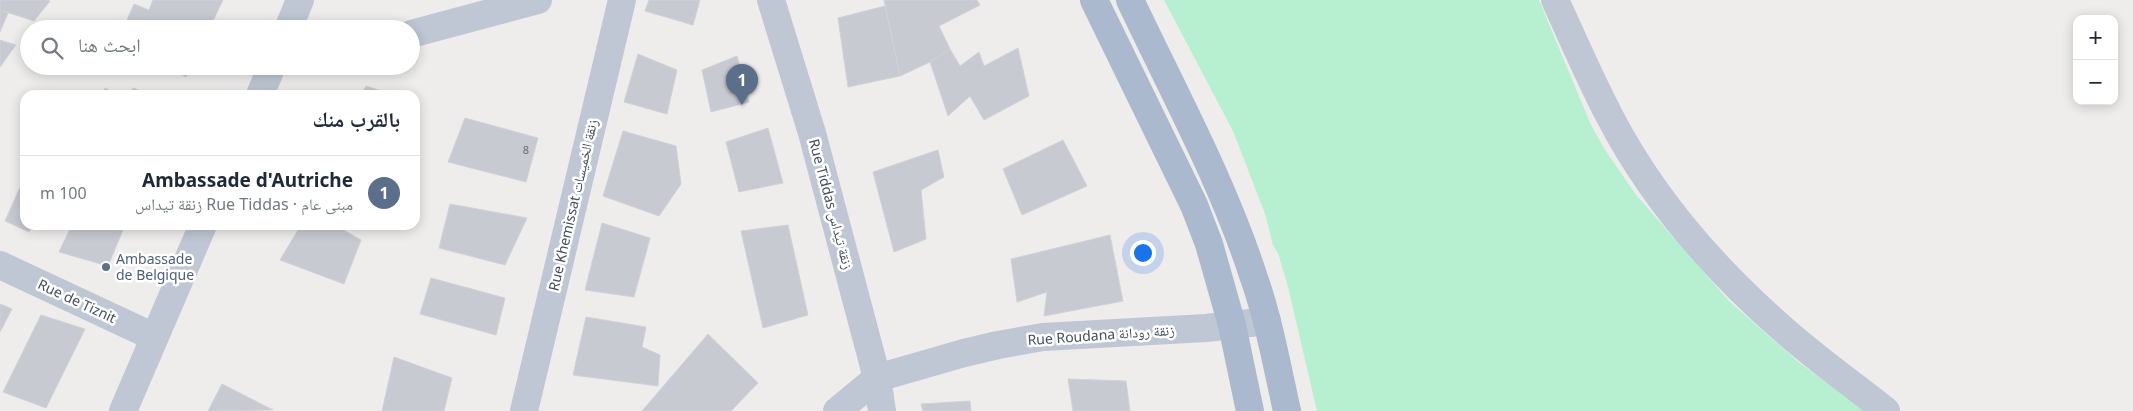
<!DOCTYPE html>
<html lang="ar">
<meta charset="utf-8">
<style>
body{margin:0;font-family:"Noto Sans","Noto Naskh Arabic",sans-serif;background:#f2f2f3;color:#1f2937;direction:rtl}
.controls{position:absolute;right:15px;top:15px;display:grid;overflow:hidden;border-radius:10px;box-shadow:0 2px 12px #0003}
.controls button{width:45px;height:45px;display:grid;place-items:center;padding:0;border:0;border-bottom:1px solid #e0e1e3;background:#fff;color:#1f2937;font:25px sans-serif}
.you{position:absolute;left:1142px;top:252px;width:18px;height:18px;margin:-12px;border:4px solid #fff;border-radius:50%;background:#1a73e8;box-shadow:0 0 0 8px #1a73e833}
.badge{display:grid;place-items:center;width:32px;height:32px;border-radius:50%;background:#ea580c;color:#fff;font-size:16px;font-weight:700}
.pin{position:absolute;translate:-50% -41px;filter:drop-shadow(0 1px 2px #0008)}
.pin::after{content:'';position:absolute;top:26px;width:18px;height:15px;background:inherit;clip-path:polygon(0 0,100% 0,50% 100%)}
.list{margin:0;padding:0;list-style:none}
h2{display:flex;justify-content:space-between;align-items:center;height:65px;margin:0;padding:0 20px;font-size:21px}
h2 small{font-size:16px;font-weight:400;color:#747a83}
.list li{display:grid;grid-template-columns:32px 1fr auto;gap:15px;align-items:center;box-sizing:border-box;height:75px;padding:0 20px;border-top:1px solid #e0e1e3}
.list b{display:block;font-size:19px;white-space:nowrap}
.list p{margin:0;font-size:16px;white-space:nowrap;color:#747a83}
.list em{font-size:16px;font-style:normal;color:#747a83}
.icon{flex:none;width:28px;height:28px;fill:none;stroke:currentColor;stroke-width:2;stroke-linecap:round;stroke-linejoin:round}
.map{position:relative;flex:none;width:2133px;height:411px;overflow:hidden;direction:ltr}
.search{position:absolute;background:#fff;box-shadow:0 2px 12px #0003;left:20px;top:20px;width:400px;height:55px;display:flex;align-items:center;gap:12px;box-sizing:border-box;padding:0 18px;border-radius:28px;color:#747a83;font-size:19px}
.panel{position:absolute;background:#fff;box-shadow:0 2px 12px #0003;left:20px;top:90px;width:400px;height:140px;border-radius:15px;direction:rtl}
.map>svg:first-child{display:block}
.green{fill:#b7f0d1}
.building{fill:#c8cad2;stroke:#d0d2d8}
.lines{fill:none;stroke-linecap:round;stroke-linejoin:round}
.minor{stroke:#bec7d3;stroke-width:28}
.major{stroke:#aab9cd;stroke-width:28}
.service-dot{fill:#5c6f8a;stroke:#fff;stroke-width:2}
.labels{text-anchor:middle;stroke-width:5;stroke-linejoin:round;paint-order:stroke}
.number-label{font-size:11px;fill:#656d78}
.street-label{font-size:14px;fill:#444e5a;stroke:#fff}
.service-label{font-size:14px;fill:#4e5e75;stroke:#fff;text-anchor:start}
</style>
<div class="map">
<svg width="2133" height="411" viewBox="0 0 2133 411">
<rect width="100%" height="100%" fill="#efecec"/>
<polygon class="green" points="1164,0 1539,0 1591,125 1605,150 1637,196 1729,301 1801,364 1866,411 1317,411 1288,287 1278,253 1273,245 1265,214 1233,131"/>
<g class="building">
<polygon points="0,0 46,0 50,1 34,21 0,10"/>
<polygon points="153,0 223,0 209,29 123,29 134,4 149,10"/>
<polygon points="649,0 700,0 693,25 645,11"/>
<polygon points="884,0 977,0 980,5 939,26 950,49 930,62 900,76"/>
<polygon points="885,6 900,76 848,87 838,18"/>
<polygon points="0,10 8,13 0,32"/>
<polygon points="0,40 16,45 0,67"/>
<polygon points="1018,48 1029,96 984,120 970,96 948,116 930,62 950,49 960,66 979,52 984,66"/>
<polygon points="638,54 677,70 667,114 624,102"/>
<polygon points="737,56 749,102 711,112 702,70"/>
<polygon points="166,66 191,66 186,77"/>
<polygon points="366,86 388,93 389,95 361,95"/>
<polygon points="105,88 119,95 103,95"/>
<polygon points="133,88 152,95 129,95"/>
<polygon points="465,118 538,138 526,182 448,162"/>
<polygon points="768,128 783,183 739,192 726,142"/>
<polygon points="623,131 676,146 681,184 659,216 603,196"/>
<polygon points="1063,140 1087,186 1022,215 1003,169"/>
<polygon points="938,150 944,177 921,190 926,239 894,252 873,172"/>
<polygon points="25,176 25,225 33,225 29,232 5,221"/>
<polygon points="450,204 527,218 505,265 439,248"/>
<polygon points="602,223 650,238 634,297 585,290"/>
<polygon points="72,225 125,225 108,266 59,252"/>
<polygon points="301,225 335,225 361,240 344,284 280,260"/>
<polygon points="788,225 808,315 763,328 741,231"/>
<polygon points="1110,235 1123,301 1044,316 1047,292 1017,302 1011,259"/>
<polygon points="431,278 505,298 496,335 420,314"/>
<polygon points="0,304 12,309 0,332"/>
<polygon points="41,315 85,329 46,408 3,392"/>
<polygon points="586,317 646,327 642,347 660,355 658,386 573,375"/>
<polygon points="708,334 758,383 731,411 642,411"/>
<polygon points="394,357 452,378 444,411 382,411"/>
<polygon points="1068,379 1126,381 1130,411 1073,411"/>
<polygon points="222,384 273,410 208,411"/>
<polygon points="970,401 971,411 923,411 921,404"/>
</g>
<g class="lines">
<g class="minor">
<polyline points="771,0 812,133 877,378 882,411"/>
<path d="M1555 0C1573 39 1590 79 1610 117 1652 198 1716 271 1785 331 1817 359 1852 384 1886 411"/>
<polyline points="288,29 300,0"/>
<polyline points="411,34 538,0"/>
<polyline points="260,95 272,66"/>
<polyline points="0,265 154,337"/>
<polyline points="123,411 203,225"/>
<polyline points="524,411 622,0"/>
<polyline points="837,411 877,378 964,353 998,345 1043,337 1206,328 1267,321"/>
</g>
<g class="major">
<polyline points="1094,0 1194,205 1209,244 1232,325 1250,411"/>
<path d="M1130 0C1173 91 1223 182 1254 278 1269 321 1277 366 1287 411"/>
</g>
</g>
<circle class="service-dot" cx="106" cy="267" r="5"/>
<g class="labels">
<g class="number-label">
<text x="526" y="154">8</text>
</g>
<g class="street-label">
<text transform="translate(831 204) rotate(75)" y="5">Rue Tiddas زنقة تيداس</text>
<text transform="translate(573 205) rotate(-77)" y="5">Rue Khemissat زنقة الخميسات</text>
<text transform="translate(77 301) rotate(25)" y="5">Rue de Tiznit</text>
<text transform="translate(1101 335) rotate(-4)" y="5">Rue Roudana زنقة رودانة</text>
</g>
<g class="service-label">
<text x="116" y="264">Ambassade<tspan x="116" dy="16">de Belgique</tspan></text>
</g>
</g>
</svg>
<div class="controls">
<button>+</button>
<button>−</button>
</div>
<div class="you"></div>
<div class="pin badge" style="left:742px;top:105px;background:#5c6f8a">1</div>
<div class="search"><svg class="icon" aria-label="search" viewBox="0 0 24 24"><circle cx="10" cy="10" r="6"/><path d="M15 15l6 6"/></svg>ابحث هنا</div>
<section class="panel">
<h2>بالقرب منك<small></small></h2>
<ul class="list">
<li><span class="badge" style="background:#5c6f8a">1</span><div><b>Ambassade d'Autriche</b><p>مبنى عام · Rue Tiddas زنقة تيداس</p></div><em>100 m</em></li>
</ul>
</section>
</div>
